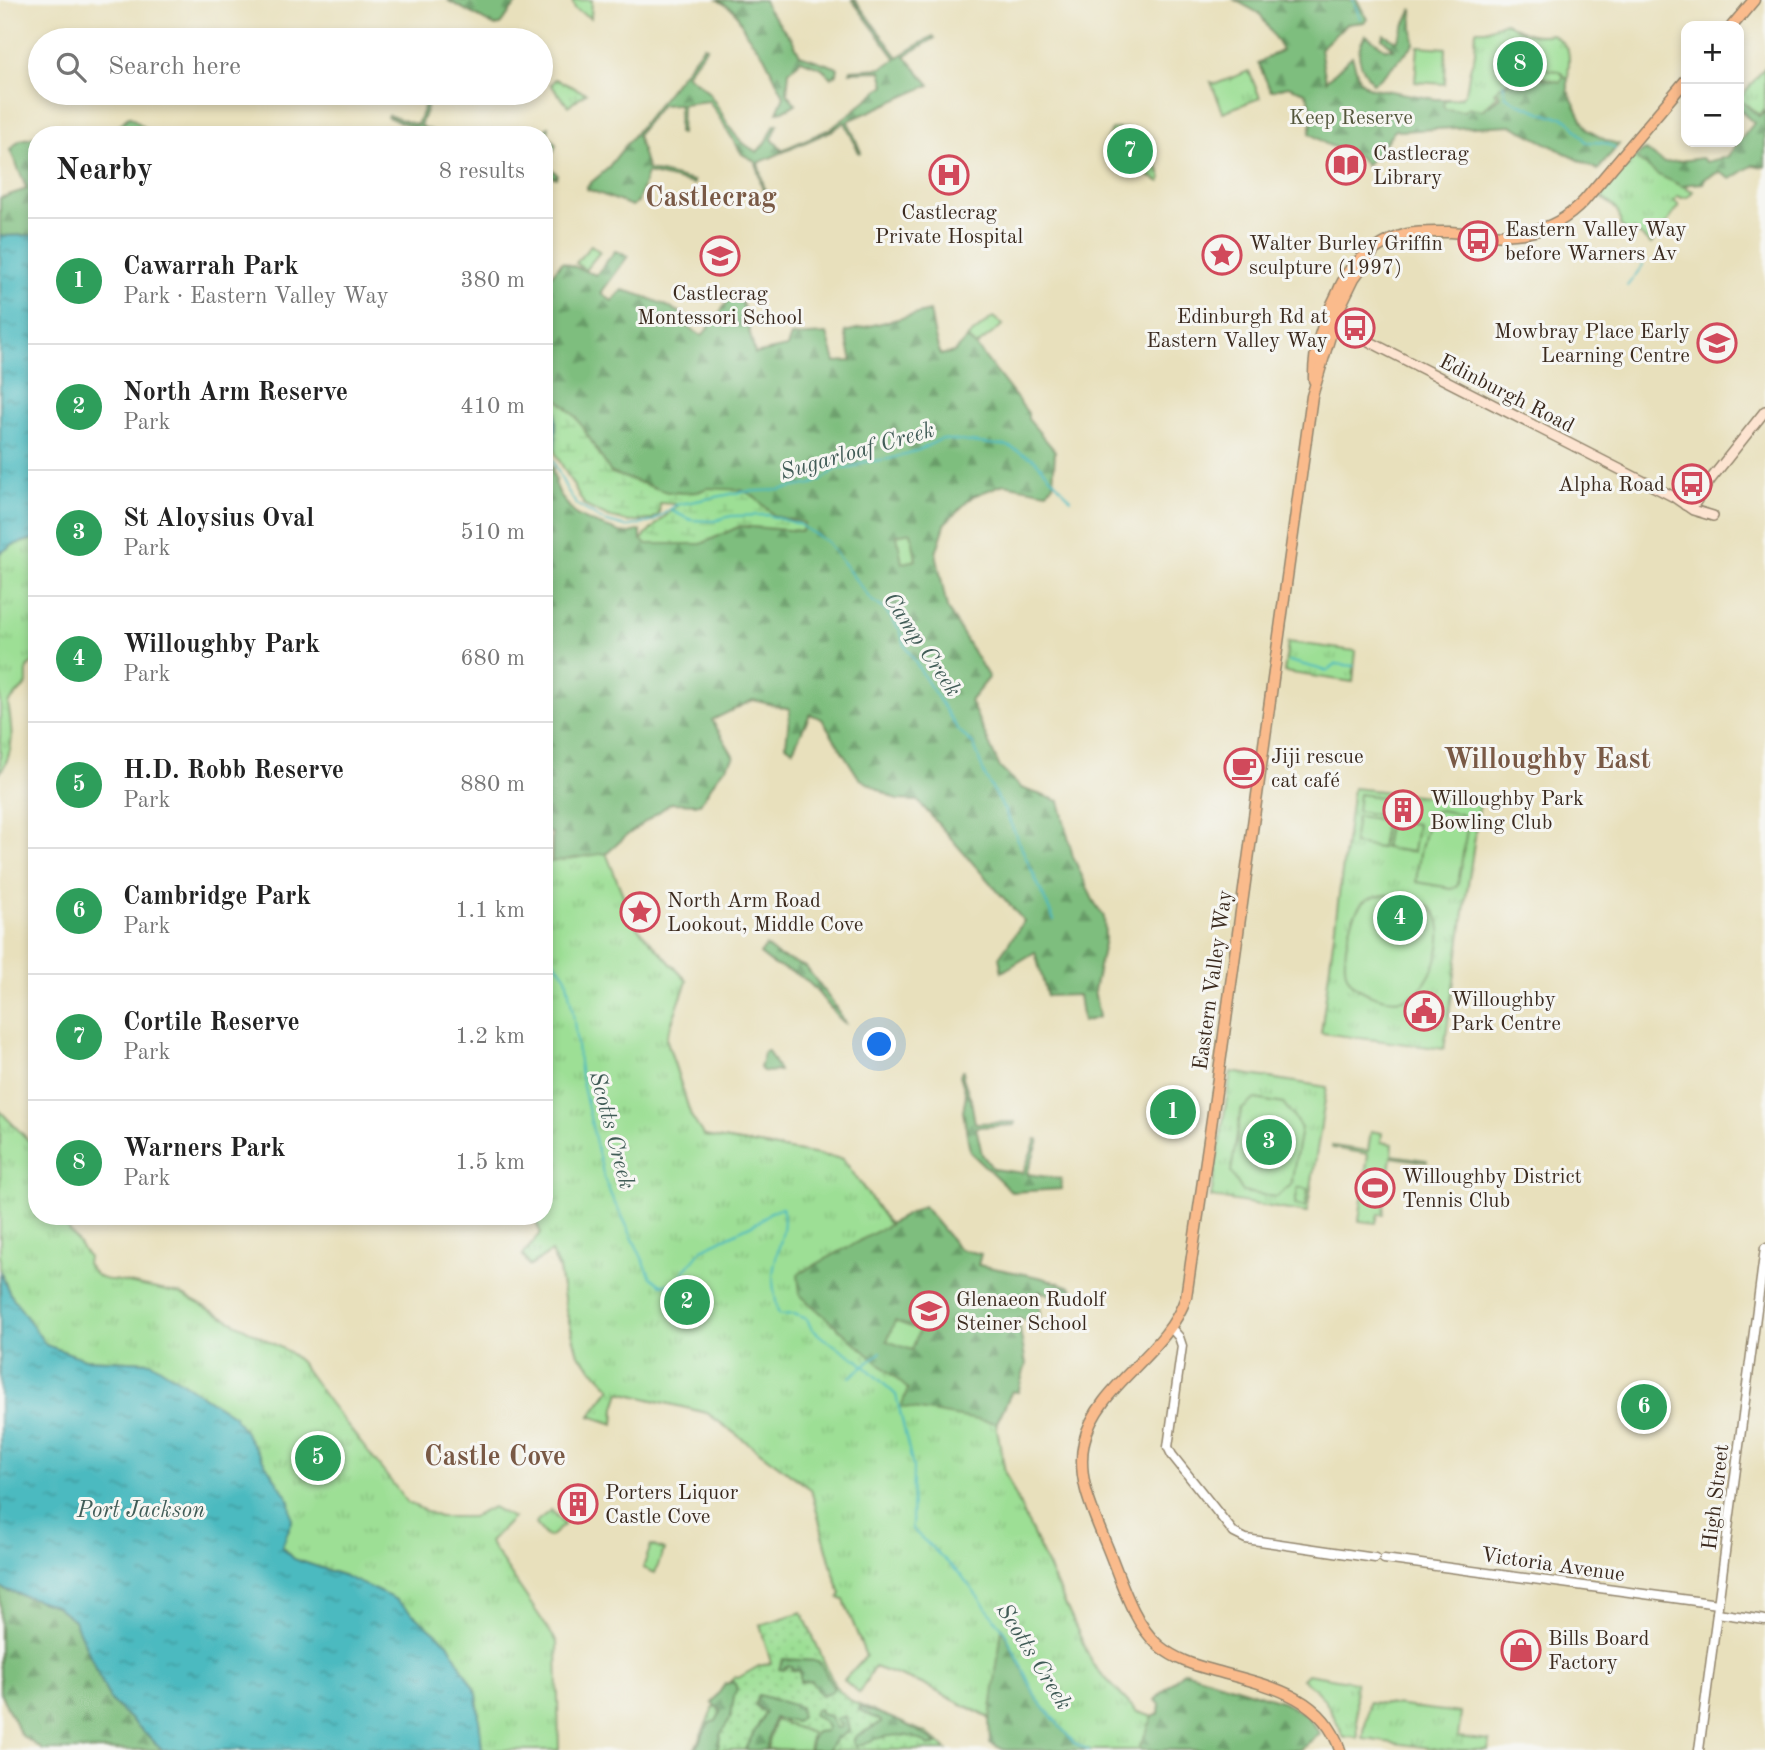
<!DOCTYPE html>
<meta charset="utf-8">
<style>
body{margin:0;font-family:"Old Standard TT",serif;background:#f6f6f6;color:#222}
.controls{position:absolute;right:21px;top:21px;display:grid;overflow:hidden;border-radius:14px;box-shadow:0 4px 10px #0003}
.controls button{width:63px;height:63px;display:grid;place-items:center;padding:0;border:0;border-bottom:2px solid #e0e0e0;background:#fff;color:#222;font:35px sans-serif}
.you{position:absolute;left:880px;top:1045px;width:24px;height:24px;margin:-18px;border:5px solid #fff;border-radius:50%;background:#1a73e8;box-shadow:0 0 0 10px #1a73e833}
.badge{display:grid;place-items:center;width:46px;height:46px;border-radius:50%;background:#0b8043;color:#fff;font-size:23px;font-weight:700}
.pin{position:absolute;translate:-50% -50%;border:4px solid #fff;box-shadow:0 2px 7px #0006}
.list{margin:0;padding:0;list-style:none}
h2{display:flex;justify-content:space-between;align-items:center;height:91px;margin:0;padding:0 28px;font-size:30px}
h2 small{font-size:23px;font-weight:400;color:#767676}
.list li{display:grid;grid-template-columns:46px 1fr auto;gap:21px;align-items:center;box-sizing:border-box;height:126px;padding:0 28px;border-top:2px solid #e0e0e0}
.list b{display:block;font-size:26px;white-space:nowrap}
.list p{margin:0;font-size:23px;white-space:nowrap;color:#767676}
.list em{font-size:23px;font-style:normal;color:#767676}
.icon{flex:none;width:38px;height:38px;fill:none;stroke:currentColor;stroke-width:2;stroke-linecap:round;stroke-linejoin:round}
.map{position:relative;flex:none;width:1765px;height:1750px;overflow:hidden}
.search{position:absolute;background:#fff;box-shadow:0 4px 10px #0003;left:28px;top:28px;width:525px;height:77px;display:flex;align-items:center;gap:18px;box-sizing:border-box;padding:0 24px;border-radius:38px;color:#767676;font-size:26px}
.panel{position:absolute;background:#fff;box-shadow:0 4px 10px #0003;left:28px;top:126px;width:525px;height:1099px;border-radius:28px}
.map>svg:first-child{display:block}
.grass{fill:url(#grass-dots);stroke:#6c845a;stroke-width:2}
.forest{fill:url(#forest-firs);stroke:#5c744e;stroke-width:2}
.wetland{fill:url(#wetland-marsh);stroke:#6c845a;stroke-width:2}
.park{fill:url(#park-tufts);stroke:#6c845a;stroke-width:2}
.garden{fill:#9ddf95;stroke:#6c845a;stroke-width:2}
.water{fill:url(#water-ripples);stroke:#43726f;stroke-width:2}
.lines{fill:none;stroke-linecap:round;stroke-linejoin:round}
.stream{stroke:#4bbac0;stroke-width:2}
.tertiary-casing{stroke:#92856d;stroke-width:11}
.secondary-casing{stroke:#92856d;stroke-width:12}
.primary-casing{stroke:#92856d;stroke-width:13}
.tertiary{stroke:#fff;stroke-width:8}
.secondary{stroke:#fde4d1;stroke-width:9}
.primary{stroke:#fabb8c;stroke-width:10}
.labels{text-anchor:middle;stroke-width:6;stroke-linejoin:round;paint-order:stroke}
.park-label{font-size:21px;fill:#54573c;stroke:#f6f6f2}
.poi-label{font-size:21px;fill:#3b2a1e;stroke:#f6f6f2;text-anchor:start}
.street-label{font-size:21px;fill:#3b2a1e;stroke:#f6f6f2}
.water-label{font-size:23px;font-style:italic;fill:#415c57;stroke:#f6f6f2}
.district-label{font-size:28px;font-weight:bold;fill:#795945;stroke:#f6f6f2}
</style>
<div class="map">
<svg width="1765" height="1750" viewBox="0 0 1765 1750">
<defs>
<pattern id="grass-dots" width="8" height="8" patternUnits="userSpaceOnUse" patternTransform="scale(1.75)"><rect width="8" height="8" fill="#9ddf95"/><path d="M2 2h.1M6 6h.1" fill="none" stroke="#88c080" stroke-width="1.8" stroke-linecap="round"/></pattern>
<pattern id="forest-firs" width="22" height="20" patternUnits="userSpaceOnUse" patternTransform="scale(1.75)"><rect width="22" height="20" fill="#7ebe7e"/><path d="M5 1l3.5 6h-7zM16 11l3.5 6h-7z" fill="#689b67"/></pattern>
<pattern id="wetland-marsh" width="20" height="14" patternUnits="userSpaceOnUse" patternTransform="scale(1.75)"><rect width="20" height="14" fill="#9ddf95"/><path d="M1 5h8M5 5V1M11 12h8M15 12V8" fill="none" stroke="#88c080"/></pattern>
<pattern id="park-tufts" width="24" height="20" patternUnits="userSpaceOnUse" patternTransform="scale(1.75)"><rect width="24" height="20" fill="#9ddf95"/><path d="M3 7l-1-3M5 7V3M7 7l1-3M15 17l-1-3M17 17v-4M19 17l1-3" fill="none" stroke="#88c080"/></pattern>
<pattern id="water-ripples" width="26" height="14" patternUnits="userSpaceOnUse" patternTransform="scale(1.75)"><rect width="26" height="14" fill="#4bbac0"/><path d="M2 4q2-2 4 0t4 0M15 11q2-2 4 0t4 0" fill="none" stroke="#40979b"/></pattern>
</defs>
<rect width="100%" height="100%" fill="#f6f6f2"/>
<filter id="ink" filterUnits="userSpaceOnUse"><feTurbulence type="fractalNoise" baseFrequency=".0143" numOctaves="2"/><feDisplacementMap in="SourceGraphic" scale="14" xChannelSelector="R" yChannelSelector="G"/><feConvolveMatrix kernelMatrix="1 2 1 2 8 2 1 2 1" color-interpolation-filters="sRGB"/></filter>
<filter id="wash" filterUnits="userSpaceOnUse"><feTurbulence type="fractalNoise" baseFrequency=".00686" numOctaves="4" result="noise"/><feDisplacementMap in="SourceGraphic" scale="28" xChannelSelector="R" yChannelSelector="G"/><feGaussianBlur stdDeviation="1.57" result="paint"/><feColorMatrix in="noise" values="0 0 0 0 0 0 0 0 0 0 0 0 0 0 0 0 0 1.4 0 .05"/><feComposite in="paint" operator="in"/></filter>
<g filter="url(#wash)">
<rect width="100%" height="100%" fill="#e8e0bc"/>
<polygon class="grass" points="802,1612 835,1686 852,1702 927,1733 947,1750 694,1750 722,1689 735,1677 738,1678 759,1666 771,1663 760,1625"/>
<g class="forest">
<polygon points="447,0 519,0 500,25 495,26"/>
<polygon points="718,0 764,0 768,10 792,39 800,55 838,68 837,73 831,78 822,68 801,60 789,71 787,94 796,104 783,111 777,112 784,96 764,56 746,33 735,11"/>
<path d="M852 0H855L898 57 933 36 935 38 905 56 930 85 848 121 861 152 859 153 845 122 833 130 758 163 766 194H764L755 161 742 154 709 101 682 104 681 134 678 133 679 104 661 105 637 135 648 170 694 181V184L647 173 638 202 632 206 587 189V186L606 170 704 46 707 47 686 74C693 80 702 85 708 92 726 115 728 137 757 152L767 141 775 124H778L772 139 782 150 832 128 885 85 881 71 850 72 851 70 881 68 896 59Z"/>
<path d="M1235 0H1357L1367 19 1364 22 1346 24 1320 49 1326 81 1352 56 1359 79 1367 87 1435 99H1454C1464 109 1469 105 1482 110L1500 97 1496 89 1514 79 1527 76 1545 78 1565 77 1568 79V91L1587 130 1607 141 1619 144 1598 170 1511 125 1399 131 1396 129 1366 166 1360 157 1326 144 1310 133C1313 115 1315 108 1305 92L1288 86 1271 91 1258 63 1282 50 1260 14Z"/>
<path d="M1412 9 1414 44 1381 78 1373 83C1361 69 1352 52 1366 35L1386 49H1394L1382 38 1384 34 1397 41Z"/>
<polygon points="428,96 431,97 420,126 443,135 435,135 422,130 420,135 413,135 415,128 387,117 388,115 417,125"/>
<polygon points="1739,99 1759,116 1765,111 1765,167 1753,165 1731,179 1719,172 1705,178 1703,183 1690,184 1679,188 1631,160 1645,150 1664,163 1702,158 1706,162 1727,157 1754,123 1739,110"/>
<polygon points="129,116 155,135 109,135"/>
<polygon points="549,127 548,134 556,145 548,165 557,174 556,178 544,173 544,165 551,146 541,132"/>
<polygon points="37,137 37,235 0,236 0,198 27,189 10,150 20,140"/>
<path d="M615 251 628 256 601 293 612 301 622 290C645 295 665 305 685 315L680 322 702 336 733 295 741 298 755 354 787 347 791 336 827 334 835 362 852 361 845 332 930 311 934 333 940 355 954 352 967 339 976 346 1028 413V419L1055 451 1053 484 1047 492 1004 484 973 496 946 522 936 553 947 608 989 678 970 701 1000 768 1021 788 1059 801 1073 857 1093 900 1104 917 1105 939 1094 990 1099 1017 1083 1022 1079 995 1047 996 1035 952 1002 972 999 957 1024 921 918 801 897 800 859 778 822 719 810 714 793 750 786 745 790 709 753 700 712 720 734 757 717 777 700 804 671 803 626 836 606 854 635 925 687 981 666 1038 691 1116 703 1136 843 1159 889 1224 923 1206 959 1249 981 1254 978 1265 1039 1277 1072 1287 1074 1302 1039 1291 1040 1322 1018 1319 1026 1364 1018 1392 1012 1391 996 1424 1005 1473 1093 1665 1137 1712 1153 1717 1159 1714 1160 1704 1155 1700 1184 1671 1281 1701 1305 1714 1320 1734 1299 1750H1004L990 1743 989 1718 920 1683 874 1667 859 1693 844 1680 866 1656 844 1600 839 1598 841 1594 832 1568 811 1489 707 1413 620 1392 615 1407 614 1424 590 1416 611 1388 578 1354 566 1310 559 1269 551 1252 530 1266 523 1255 541 1233 535 1220 532 1216H544L552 833 544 831V457L553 469 552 472 556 481 555 483 561 497 576 515 591 522 626 534 641 530V539L646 544H701L740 526 802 531 804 523 774 516 755 497 708 488 698 492 683 493 666 492 611 473 576 417 544 387V277H550L562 262 596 275Z"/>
<polygon points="766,946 778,956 806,967 833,1003 845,1023 841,1021 815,989 806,980 792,972 774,965 760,954"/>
<path d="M765 1051H768L779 1071C773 1071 763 1074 760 1068L764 1052Z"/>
<polygon points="962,1070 964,1070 963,1077 971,1100 975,1123 1015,1122 1015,1125 976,1127 982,1154 993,1169 1023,1173 1036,1139 1039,1140 1027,1174 1061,1179 1062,1189 1012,1192 970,1152 963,1111 966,1095 960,1075"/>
<polygon points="0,1588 56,1606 74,1620 110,1700 163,1750 43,1750 21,1735 0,1693"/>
<path d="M783 1659 818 1661C825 1668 828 1680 834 1688L830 1693 821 1696 811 1681 800 1682V1671L791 1670 792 1667 788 1665 783 1670 779 1669Z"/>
<polygon points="734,1682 737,1689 734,1697 731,1717 720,1735 719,1745 716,1750 695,1750 709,1723 716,1721 721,1711 712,1703 725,1684"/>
<polygon points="759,1695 800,1707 801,1717 796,1722 774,1718 766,1750 745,1750 747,1745 765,1713 755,1705"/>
<path d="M859 1707C884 1714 917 1727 937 1744L929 1746C909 1728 878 1736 856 1747L853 1741 856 1736 881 1723V1721L859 1710Z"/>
<polygon points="820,1709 820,1714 830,1716 835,1728 842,1727 842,1724 838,1724 836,1719 846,1716 849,1731 837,1739 828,1750 809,1750 811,1741 816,1732 825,1731 827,1727 823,1721 813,1715 815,1710"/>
</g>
<path class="wetland" d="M556 397 576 417 611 473 667 492 683 493 698 492 708 488 742 490 755 497 774 516 804 523 802 531 740 526 701 544H646L641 540C653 528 663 516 677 507L675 504 660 503 659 514 651 520 629 522 608 517 585 506 555 453Z"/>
<g class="park">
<polygon points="572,0 592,0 591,18 575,9"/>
<path d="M1505 22C1522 31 1531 38 1552 34 1574 50 1569 54 1568 79L1565 77C1540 79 1513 71 1494 92L1497 96 1482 110 1468 107 1464 111 1445 109 1443 105 1445 100C1472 98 1465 90 1470 70 1470 66 1473 63 1474 59 1476 50 1475 39 1476 30H1486Z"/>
<polygon points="1765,67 1765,108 1760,115 1739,99"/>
<polygon points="1249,71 1260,98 1223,112 1211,82 1216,84"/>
<polygon points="555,79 586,93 568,106 551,85"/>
<polygon points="1112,129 1128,129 1147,139 1162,178 1160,182 1113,157 1104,145"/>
<path d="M1634 157 1658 175 1693 191 1688 197 1681 198 1678 196 1674 201 1678 204V208L1651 244 1634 230 1631 234 1620 225C1622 210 1612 205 1601 197Z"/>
<polygon points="993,317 1003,325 976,346 967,338"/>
<path d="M37 538V658L27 668V684L8 703C12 729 16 750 0 773V553L12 545Z"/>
<polygon points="1288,642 1356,651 1353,682 1284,672"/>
<polygon points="1353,788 1480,802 1444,1049 1321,1033"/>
<polygon points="606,853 635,925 687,981 666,1038 691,1116 704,1136 843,1159 889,1225 798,1274 800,1295 908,1389 901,1407 996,1423 1005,1473 1093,1665 1137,1712 1153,1717 1138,1750 1089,1750 1074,1743 1037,1699 1002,1628 990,1718 920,1683 874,1667 859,1693 844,1680 866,1656 844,1600 839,1598 841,1594 832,1568 811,1489 707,1413 620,1392 615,1407 614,1424 590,1416 611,1388 578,1354 566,1310 559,1269 551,1252 530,1266 523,1255 541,1233 535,1220 532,1216 544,1216 544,863"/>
<polygon points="1231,1072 1327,1087 1307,1213 1211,1197"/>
<polygon points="1165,1095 1182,1095 1178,1120 1176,1125 1160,1105"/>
<path d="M0 1111 37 1149V1216H59L88 1257 87 1264C95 1275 100 1281 114 1280L181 1294 289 1352 300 1362 329 1402 408 1503 439 1517H472L493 1507 513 1518 489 1542 557 1642 559 1750H482L477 1694 345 1576 294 1559 282 1546 292 1521 151 1362 85 1359 46 1345 9 1292 0 1271Z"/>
<polygon points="1641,1390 1651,1391 1646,1424 1642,1428 1639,1428 1636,1424"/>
<polygon points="551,1510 564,1525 550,1537 546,1536 536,1524 537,1521"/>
<path d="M1307 1674 1355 1682 1358 1739 1351 1737 1344 1738C1332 1712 1327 1696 1302 1679Z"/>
<polygon points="1369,1702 1461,1713 1458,1737 1490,1741 1488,1750 1445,1750 1363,1739"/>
</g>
<g class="garden">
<polygon points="1418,46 1446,48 1445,84 1415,82"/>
<polygon points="1524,62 1550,70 1559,71 1564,76 1560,82 1521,71"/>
<polygon points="1124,130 1146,141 1133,165 1112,154"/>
<polygon points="591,245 600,252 585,270 576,263"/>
<polygon points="911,532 916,560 902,563 897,535"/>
<polygon points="1359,794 1387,798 1385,816 1357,811"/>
<polygon points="1440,810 1460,814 1468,823 1458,884 1456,887 1451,888 1416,882 1420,853 1429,815 1433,812"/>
<polygon points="1357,816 1385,820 1381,848 1353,844"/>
<polygon points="1389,820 1417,824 1413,852 1384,848"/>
<path d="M1386 895C1404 896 1424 897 1435 913 1450 935 1431 995 1403 999 1385 1002 1355 993 1347 975 1340 960 1351 909 1366 900 1372 896 1379 896 1386 895Z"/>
<polygon points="1255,1099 1284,1104 1301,1128 1291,1185 1276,1197 1243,1192 1231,1172 1241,1110"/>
<polygon points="1371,1131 1382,1133 1381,1142 1393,1144 1392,1155 1427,1160 1427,1162 1391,1157 1383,1214 1378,1214 1376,1223 1359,1221 1368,1154 1332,1148 1332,1146 1368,1151"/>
<polygon points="1298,1187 1308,1189 1305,1207 1295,1205"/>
<polygon points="895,1321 919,1330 912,1350 887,1341"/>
<polygon points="651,1545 664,1550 655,1573 643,1568"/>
<polygon points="775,1720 812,1733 808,1750 767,1749"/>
</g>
<g class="water">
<polygon points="37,235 37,538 13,545 0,553 0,236"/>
<polygon points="544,387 556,397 556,432 555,448 544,453"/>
<polygon points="0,1271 9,1292 46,1345 85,1359 151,1362 234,1416 290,1501 292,1521 282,1547 294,1559 345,1576 395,1599 448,1643 477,1694 482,1750 163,1750 110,1700 74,1620 56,1606 0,1588"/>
</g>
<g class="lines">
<g class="stream">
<polyline points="1353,0 1360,18"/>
<path d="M1503 83 1506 96 1518 103 1551 116 1563 117 1569 120 1586 142C1597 142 1608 142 1615 149"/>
<polyline points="1627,286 1643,265"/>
<polyline points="548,451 566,488 576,504 604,521 626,527 652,522 676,505 741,492 778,490 812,484 825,478 836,469 852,468 864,462 889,459 919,450 941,439 1008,446 1034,459 1071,499"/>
<polyline points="670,510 691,520 714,521 731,516 767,515 798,524 827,542 871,600 884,609 900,630 905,645 923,675 959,731 974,745 985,776 1005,811 1054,920"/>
<polyline points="1289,661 1327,671 1336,664 1354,666"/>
<path d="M544 951 551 956 566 977 573 1013 581 1078 604 1178 613 1200 624 1220 651 1277 661 1285 674 1284 702 1249 760 1221 769 1213 782 1207C788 1230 777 1246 774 1268 771 1284 776 1298 778 1313L781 1315 794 1314 807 1319 811 1328 823 1338 858 1360 896 1395 913 1467 912 1529 961 1575 1005 1632 1037 1699 1074 1743 1089 1750"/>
<polyline points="850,1377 881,1352"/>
</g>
</g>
</g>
<g filter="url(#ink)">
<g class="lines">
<g class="tertiary-casing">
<g id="tertiary">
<polyline points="1171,1328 1179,1337 1182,1346 1168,1447 1172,1455 1234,1533 1246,1539 1375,1558"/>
<polyline points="1384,1559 1718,1604"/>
<polyline points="1717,1613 1765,1620"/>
<polyline points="1699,1750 1765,1248"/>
</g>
</g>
<g class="secondary-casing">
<g id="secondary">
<polyline points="1333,323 1674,497 1693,510 1713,516"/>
<polyline points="1685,505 1689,506 1695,503 1711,479 1765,411"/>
</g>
</g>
<g class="primary-casing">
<g id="primary">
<polyline points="1732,26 1754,0"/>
<path d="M1314 380C1313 348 1323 322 1337 294 1341 284 1346 274 1353 266 1359 259 1366 255 1374 250 1384 243 1395 237 1407 234 1421 231 1436 232 1450 232 1501 235 1545 243 1584 201L1686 80"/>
<path d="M1340 1750C1322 1693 1261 1684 1212 1670 1193 1665 1175 1659 1159 1646 1132 1622 1120 1577 1106 1544 1093 1512 1076 1478 1084 1442 1097 1384 1167 1355 1186 1297L1218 1078 1312 396 1337 313 1354 278 1375 249"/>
</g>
</g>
<use href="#tertiary" class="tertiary"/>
<use href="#secondary" class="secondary"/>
<use href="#primary" class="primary"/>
</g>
</g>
<defs>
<g id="library-ring" transform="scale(2.0125)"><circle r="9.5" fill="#f6f6f2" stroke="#d1495b" stroke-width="1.5"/><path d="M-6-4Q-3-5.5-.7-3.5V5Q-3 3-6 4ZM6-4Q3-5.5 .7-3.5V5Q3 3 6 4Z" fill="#d1495b"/></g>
<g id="hospital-ring" transform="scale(2.0125)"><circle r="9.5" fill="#f6f6f2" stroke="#d1495b" stroke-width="1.5"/><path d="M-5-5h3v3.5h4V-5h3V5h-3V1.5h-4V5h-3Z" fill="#d1495b"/></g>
<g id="bus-ring" transform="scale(2.0125)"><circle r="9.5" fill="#f6f6f2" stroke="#d1495b" stroke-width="1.5"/><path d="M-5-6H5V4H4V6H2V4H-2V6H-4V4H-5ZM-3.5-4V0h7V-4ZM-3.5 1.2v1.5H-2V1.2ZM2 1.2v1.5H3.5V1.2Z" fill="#d1495b"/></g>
<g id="sight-ring" transform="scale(2.0125)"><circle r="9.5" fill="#f6f6f2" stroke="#d1495b" stroke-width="1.5"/><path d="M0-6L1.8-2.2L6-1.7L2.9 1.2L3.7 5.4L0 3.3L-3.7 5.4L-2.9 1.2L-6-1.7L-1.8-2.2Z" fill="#d1495b"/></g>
<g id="school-ring" transform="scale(2.0125)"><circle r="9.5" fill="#f6f6f2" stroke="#d1495b" stroke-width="1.5"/><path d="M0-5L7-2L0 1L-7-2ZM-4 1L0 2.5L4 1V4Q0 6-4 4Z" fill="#d1495b"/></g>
<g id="cafe-ring" transform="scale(2.0125)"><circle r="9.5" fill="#f6f6f2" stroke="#d1495b" stroke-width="1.5"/><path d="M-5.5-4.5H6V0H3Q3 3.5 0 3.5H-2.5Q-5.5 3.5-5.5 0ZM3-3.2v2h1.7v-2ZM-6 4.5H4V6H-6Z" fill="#d1495b"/></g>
<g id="building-ring" transform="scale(2.0125)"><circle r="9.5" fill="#f6f6f2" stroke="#d1495b" stroke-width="1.5"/><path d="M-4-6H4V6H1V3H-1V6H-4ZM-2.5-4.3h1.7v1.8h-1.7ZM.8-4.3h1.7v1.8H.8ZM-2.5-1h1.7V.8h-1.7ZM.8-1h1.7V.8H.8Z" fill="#d1495b"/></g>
<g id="civic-ring" transform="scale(2.0125)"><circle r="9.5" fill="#f6f6f2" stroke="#d1495b" stroke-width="1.5"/><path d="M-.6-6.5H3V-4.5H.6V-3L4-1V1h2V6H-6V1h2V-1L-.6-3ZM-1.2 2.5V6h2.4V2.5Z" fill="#d1495b"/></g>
<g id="stadium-ring" transform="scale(2.0125)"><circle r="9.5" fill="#f6f6f2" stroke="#d1495b" stroke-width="1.5"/><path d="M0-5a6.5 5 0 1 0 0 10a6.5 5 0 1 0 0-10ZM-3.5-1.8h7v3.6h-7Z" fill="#d1495b"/></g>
<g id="shop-ring" transform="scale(2.0125)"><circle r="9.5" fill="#f6f6f2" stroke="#d1495b" stroke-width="1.5"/><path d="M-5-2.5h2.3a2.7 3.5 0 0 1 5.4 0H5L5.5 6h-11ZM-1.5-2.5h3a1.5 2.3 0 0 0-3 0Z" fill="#d1495b"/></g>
</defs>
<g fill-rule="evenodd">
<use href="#library-ring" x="1346" y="165"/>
<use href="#hospital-ring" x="949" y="175"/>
<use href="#bus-ring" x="1478" y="241"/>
<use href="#sight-ring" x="1222" y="255"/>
<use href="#school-ring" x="720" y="256"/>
<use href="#bus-ring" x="1355" y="328"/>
<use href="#school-ring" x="1717" y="343"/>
<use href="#bus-ring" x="1692" y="484"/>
<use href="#cafe-ring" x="1244" y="768"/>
<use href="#building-ring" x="1403" y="810"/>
<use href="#sight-ring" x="640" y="912"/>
<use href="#civic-ring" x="1424" y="1011"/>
<use href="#stadium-ring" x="1375" y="1188"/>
<use href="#school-ring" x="929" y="1311"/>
<use href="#building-ring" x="578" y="1504"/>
<use href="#shop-ring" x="1521" y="1650"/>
</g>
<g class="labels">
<g class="park-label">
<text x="1351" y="124">Keep Reserve</text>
</g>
<g class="poi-label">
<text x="1373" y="160">Castlecrag<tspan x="1373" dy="24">Library</tspan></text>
<text x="949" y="219" text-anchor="middle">Castlecrag<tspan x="949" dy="24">Private Hospital</tspan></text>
<text x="1505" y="236">Eastern Valley Way<tspan x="1505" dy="24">before Warners Av</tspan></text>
<text x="1249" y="250">Walter Burley Griffin<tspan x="1249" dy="24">sculpture (1997)</tspan></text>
<text x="720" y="300" text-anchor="middle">Castlecrag<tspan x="720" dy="24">Montessori School</tspan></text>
<text x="1328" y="323" text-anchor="end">Edinburgh Rd at<tspan x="1328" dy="24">Eastern Valley Way</tspan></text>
<text x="1690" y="338" text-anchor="end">Mowbray Place Early<tspan x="1690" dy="24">Learning Centre</tspan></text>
<text x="1665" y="491" text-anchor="end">Alpha Road</text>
<text x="1271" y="763">Jiji rescue<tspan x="1271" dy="24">cat café</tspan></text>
<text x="1430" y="805">Willoughby Park<tspan x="1430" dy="24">Bowling Club</tspan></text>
<text x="667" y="907">North Arm Road<tspan x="667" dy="24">Lookout, Middle Cove</tspan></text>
<text x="1451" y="1006">Willoughby<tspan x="1451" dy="24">Park Centre</tspan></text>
<text x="1402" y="1183">Willoughby District<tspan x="1402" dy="24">Tennis Club</tspan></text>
<text x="956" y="1306">Glenaeon Rudolf<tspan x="956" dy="24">Steiner School</tspan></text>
<text x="605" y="1499">Porters Liquor<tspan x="605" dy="24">Castle Cove</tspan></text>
<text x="1548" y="1645">Bills Board<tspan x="1548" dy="24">Factory</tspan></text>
</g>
<g class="street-label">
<text transform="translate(1507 393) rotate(27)" y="7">Edinburgh Road</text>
<text transform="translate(1212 980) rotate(-82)" y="7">Eastern Valley Way</text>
<text transform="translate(1715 1497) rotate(-83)" y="7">High Street</text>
<text transform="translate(1553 1564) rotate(8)" y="7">Victoria Avenue</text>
</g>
<g class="water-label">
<text transform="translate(857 450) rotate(-16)" y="8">Sugarloaf Creek</text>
<text transform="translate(923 644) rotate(56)" y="8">Camp Creek</text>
<text transform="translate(613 1130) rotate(75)" y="8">Scotts Creek</text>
<text x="141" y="1517">Port Jackson</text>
<text transform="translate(1035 1656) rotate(58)" y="8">Scotts Creek</text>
</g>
<g class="district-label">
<text x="711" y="206">Castlecrag</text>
<text x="1547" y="768">Willoughby East</text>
<text x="495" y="1465">Castle Cove</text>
</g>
</g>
</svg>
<div class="controls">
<button>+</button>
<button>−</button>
</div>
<div class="you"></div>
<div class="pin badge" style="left:1173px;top:1112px;background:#2e9e5b">1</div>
<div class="pin badge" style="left:687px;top:1302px;background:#2e9e5b">2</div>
<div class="pin badge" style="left:1269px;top:1142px;background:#2e9e5b">3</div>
<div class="pin badge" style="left:1400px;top:918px;background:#2e9e5b">4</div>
<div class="pin badge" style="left:318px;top:1458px;background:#2e9e5b">5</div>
<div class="pin badge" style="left:1644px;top:1407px;background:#2e9e5b">6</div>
<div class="pin badge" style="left:1130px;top:151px;background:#2e9e5b">7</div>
<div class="pin badge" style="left:1520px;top:64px;background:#2e9e5b">8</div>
<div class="search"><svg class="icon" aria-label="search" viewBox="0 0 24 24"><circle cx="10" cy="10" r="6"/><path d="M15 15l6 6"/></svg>Search here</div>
<section class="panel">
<h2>Nearby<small>8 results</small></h2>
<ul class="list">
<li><span class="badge" style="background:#2e9e5b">1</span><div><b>Cawarrah Park</b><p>Park · Eastern Valley Way</p></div><em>380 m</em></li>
<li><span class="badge" style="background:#2e9e5b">2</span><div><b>North Arm Reserve</b><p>Park</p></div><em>410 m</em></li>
<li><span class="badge" style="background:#2e9e5b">3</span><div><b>St Aloysius Oval</b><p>Park</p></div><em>510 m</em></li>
<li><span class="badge" style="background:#2e9e5b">4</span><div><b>Willoughby Park</b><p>Park</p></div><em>680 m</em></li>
<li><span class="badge" style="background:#2e9e5b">5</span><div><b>H.D. Robb Reserve</b><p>Park</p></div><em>880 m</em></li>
<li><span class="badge" style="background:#2e9e5b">6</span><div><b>Cambridge Park</b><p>Park</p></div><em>1.1 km</em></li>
<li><span class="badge" style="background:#2e9e5b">7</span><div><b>Cortile Reserve</b><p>Park</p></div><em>1.2 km</em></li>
<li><span class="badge" style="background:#2e9e5b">8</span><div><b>Warners Park</b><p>Park</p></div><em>1.5 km</em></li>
</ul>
</section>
</div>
